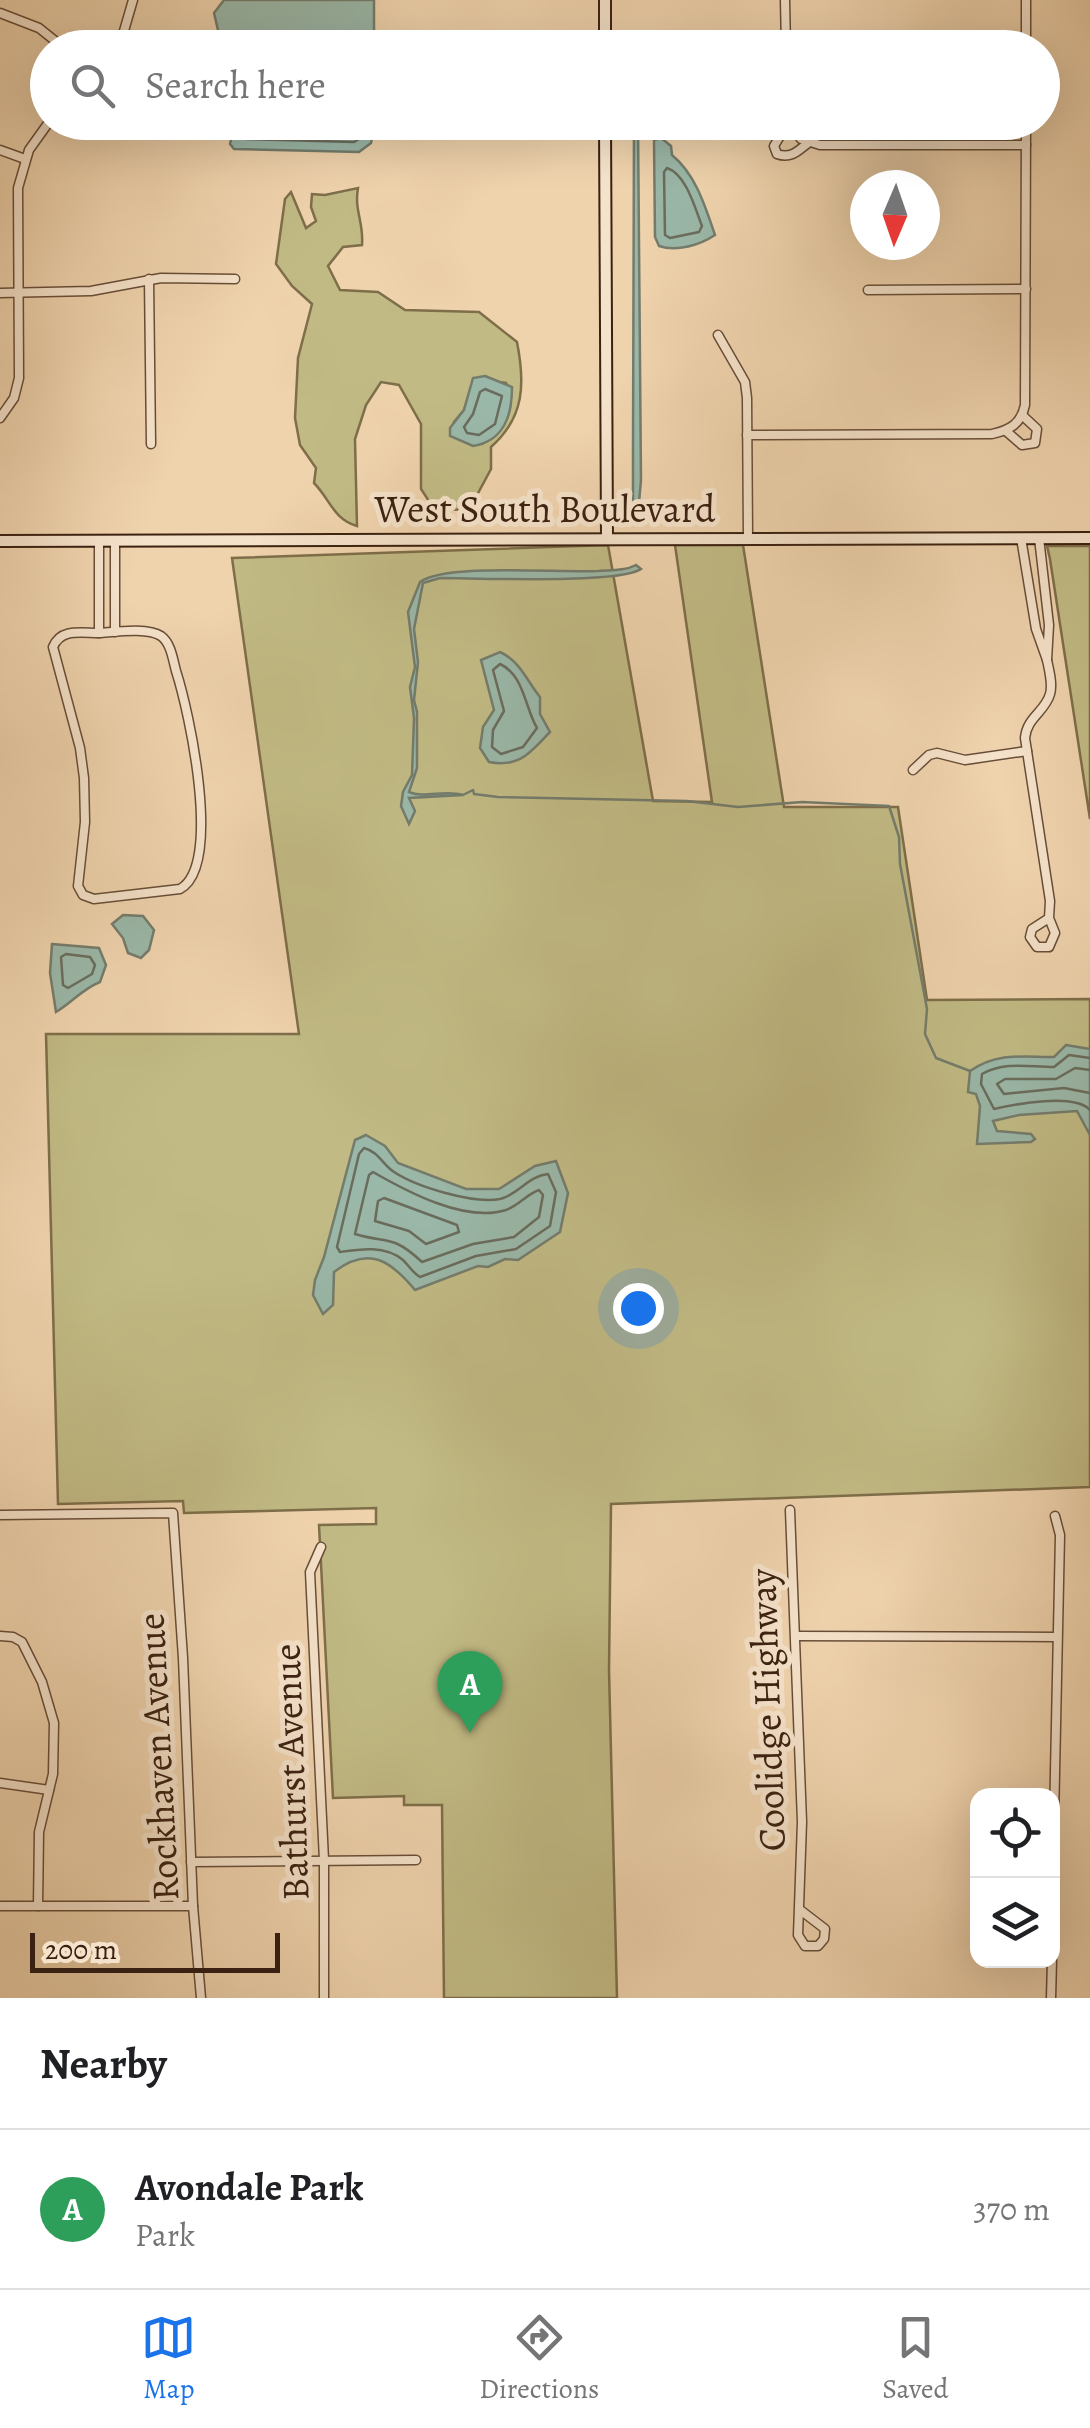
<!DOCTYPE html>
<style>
body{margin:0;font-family:Alegreya,serif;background:#f6f6f6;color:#202124}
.controls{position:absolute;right:30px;bottom:30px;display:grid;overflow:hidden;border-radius:20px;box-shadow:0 10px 40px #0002}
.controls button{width:90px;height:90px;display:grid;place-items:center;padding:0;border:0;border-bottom:2px solid #e0e0e0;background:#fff;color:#202124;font:50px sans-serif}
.compass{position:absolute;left:850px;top:170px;width:90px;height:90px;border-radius:50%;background:#fff;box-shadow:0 10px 40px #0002;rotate:182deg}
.scale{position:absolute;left:30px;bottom:25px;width:250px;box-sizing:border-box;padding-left:10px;border:5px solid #3b2111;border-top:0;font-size:28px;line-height:35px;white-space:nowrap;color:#3b2111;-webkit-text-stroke:8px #f5e2ca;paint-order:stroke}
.you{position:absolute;left:638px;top:1308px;width:35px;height:35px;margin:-25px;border:8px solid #fff;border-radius:50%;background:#1a73e8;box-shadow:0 0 0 15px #1a73e833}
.badge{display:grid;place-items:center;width:65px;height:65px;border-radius:50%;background:#1a73e8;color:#fff;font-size:32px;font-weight:700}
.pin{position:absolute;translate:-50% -82px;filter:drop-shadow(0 2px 5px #0008)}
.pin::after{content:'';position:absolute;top:52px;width:35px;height:30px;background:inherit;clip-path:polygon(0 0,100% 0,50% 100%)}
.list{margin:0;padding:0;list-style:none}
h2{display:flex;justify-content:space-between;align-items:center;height:130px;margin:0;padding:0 40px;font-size:42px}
h2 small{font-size:32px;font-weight:400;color:#757577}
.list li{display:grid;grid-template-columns:65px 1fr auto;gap:30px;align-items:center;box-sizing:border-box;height:160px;padding:0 40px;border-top:2px solid #e0e0e0}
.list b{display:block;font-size:38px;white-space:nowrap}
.list p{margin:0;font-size:32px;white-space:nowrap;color:#757577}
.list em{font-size:32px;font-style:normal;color:#757577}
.icon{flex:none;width:55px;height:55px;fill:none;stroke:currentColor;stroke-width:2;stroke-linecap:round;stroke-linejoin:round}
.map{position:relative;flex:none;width:1090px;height:1998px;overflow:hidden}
.search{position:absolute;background:#fff;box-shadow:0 10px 40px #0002;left:30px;right:30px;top:30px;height:110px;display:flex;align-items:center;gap:25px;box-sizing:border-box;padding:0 35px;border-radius:55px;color:#757577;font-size:38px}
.sheet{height:290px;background:#fff}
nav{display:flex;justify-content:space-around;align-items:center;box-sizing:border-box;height:140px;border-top:2px solid #e0e0e0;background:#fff;font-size:28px;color:#757577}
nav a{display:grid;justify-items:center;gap:5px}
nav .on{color:#1a73e8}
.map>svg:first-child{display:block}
.green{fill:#c1ba84;stroke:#7e6e4a;stroke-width:2.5;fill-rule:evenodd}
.water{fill:#9ab8a9;stroke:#747c6c;stroke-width:2.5}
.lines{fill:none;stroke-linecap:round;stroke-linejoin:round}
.shore{stroke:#6a6c5d;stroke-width:2.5}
.stream{stroke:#747c6c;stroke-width:2.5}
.street-casing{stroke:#684e38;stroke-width:11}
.secondary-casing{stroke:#3b2111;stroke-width:14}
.street{stroke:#f5e2ca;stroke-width:8}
.secondary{stroke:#f5e2ca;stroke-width:10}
.labels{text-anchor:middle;stroke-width:10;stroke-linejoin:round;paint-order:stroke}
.street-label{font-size:38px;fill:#3b2111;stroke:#f5e2ca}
</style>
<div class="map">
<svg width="1090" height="1998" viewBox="0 0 1090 1998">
<rect width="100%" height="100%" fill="#efd3ad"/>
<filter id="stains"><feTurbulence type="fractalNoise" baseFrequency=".002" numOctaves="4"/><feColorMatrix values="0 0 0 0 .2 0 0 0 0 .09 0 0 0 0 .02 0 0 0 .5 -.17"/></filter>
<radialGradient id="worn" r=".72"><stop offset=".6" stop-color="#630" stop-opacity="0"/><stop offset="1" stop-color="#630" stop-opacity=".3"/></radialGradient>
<g class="green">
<path d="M358 188C354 211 364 222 362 245L343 247 328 266 340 290 378 292 405 310 479 312 517 342C525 383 525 417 491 447V469L469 510 434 509 421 489V424L399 385 381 382 366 405 355 439 357 526C333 519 330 499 314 483L316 468 300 445 295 418 298 358 312 304 292 286 276 264 285 199 291 192 306 228 316 221 311 207 312 194 325 195ZM491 381 506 383C518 408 505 432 482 444L454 422 464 410 471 387Z"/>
<polygon points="608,545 653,801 712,802 675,545 743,545 784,807 898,807 927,1000 1090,999 1090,1487 611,1504 609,1670 617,1998 444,1998 442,1805 404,1805 404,1796 333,1798 319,1525 376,1524 376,1508 184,1513 183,1501 58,1504 46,1034 299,1034 232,558"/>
<polygon points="1047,546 1090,546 1090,819 1050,559"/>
</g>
<g class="water">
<polygon points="224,0 374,0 374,47 222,47 214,13"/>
<polygon points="235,122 375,122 375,123 371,143 359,152 234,149 230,144"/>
<polygon points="634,123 638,123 641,480 638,514 633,505 633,451"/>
<path d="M661 138 671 146 672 155C696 175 705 206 715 235 700 245 677 252 659 246L655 237 654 140Z"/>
<path d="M485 376 512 387C512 416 504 441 473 446L450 436V428L464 410 473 378Z"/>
<path d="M636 565 641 569C620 584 476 578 440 578L423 583 414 629 418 662 414 700 417 712V768L409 792C424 799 445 789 463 795L409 798 415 811 409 824 401 806 403 792 412 775 414 718 410 687 415 667 408 612 420 582C446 563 560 573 598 571 611 570 625 571 636 565Z"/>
<path d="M500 652C520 661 527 681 540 697V714L550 732C531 751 521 768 489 762L480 748 483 727 494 710 481 660Z"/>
<polygon points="123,915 143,916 154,930 149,950 141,958 128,953 123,938 112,924"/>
<path d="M52 944 99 948 106 965 100 982C82 989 73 1002 56 1012L50 973Z"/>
<path d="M1066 1045 1090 1049V1135L1077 1111 1019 1115 993 1121 997 1131 1031 1134 1035 1139 1031 1142 977 1144 980 1106 976 1094 968 1092 970 1071C997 1052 1022 1057 1054 1057Z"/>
<path d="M366 1135 385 1146 398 1163 466 1189H499L535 1166 556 1161 568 1193 560 1232 518 1260 505 1259 488 1267 478 1266 415 1290C391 1261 369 1245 334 1272L333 1305 323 1314 313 1295 315 1280 324 1257 355 1140Z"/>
</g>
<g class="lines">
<g class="shore">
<polyline points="244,122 242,135 246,139 354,142 362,137 365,122"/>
<polyline points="256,122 261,127 346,129 352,122"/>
<path d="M667 168C686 174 695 208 702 226L699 232 670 238 665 235 664 172Z"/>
<polygon points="485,389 502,396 495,424 479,435 467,433 464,427 473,414 480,392"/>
<path d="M500 664C524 675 525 708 537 728L523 747 501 754 492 747 493 730 504 711 493 670Z"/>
<polygon points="66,954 90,957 95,965 92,974 68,988 63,985 61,957"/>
<path d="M1090 1058 1069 1055 1054 1067C1029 1067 1005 1061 982 1074L981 1084 994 1109C1016 1104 1074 1093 1090 1110"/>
<polyline points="1090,1070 1075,1068 1056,1079 1005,1079 997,1084 1004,1094 1064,1088 1090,1093"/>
<path d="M364 1148C379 1152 382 1164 394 1172 417 1187 473 1204 500 1199 518 1195 528 1176 548 1174L556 1192 550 1226 516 1249 476 1256 420 1277C413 1273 409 1266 403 1260 385 1245 360 1249 340 1252L337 1247 359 1154Z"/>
<path d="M373 1172C406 1191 465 1223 506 1210 518 1206 527 1194 539 1190L543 1195 539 1217 514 1237 473 1244 422 1262C392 1234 388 1244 355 1234L369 1175Z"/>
<polygon points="384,1198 457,1225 459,1232 426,1244 409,1231 375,1221 378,1201"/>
</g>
<polyline class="stream" points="463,795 473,790 474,794 498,797 687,801 738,807 802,802 889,806 899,837 900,864 927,1009 925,1034 936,1058 970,1071"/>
<g class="street-casing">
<g id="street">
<polyline points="785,0 786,48"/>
<polyline points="1026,0 1026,48"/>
<polyline points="0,13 39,28 64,48"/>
<polyline points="119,48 133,0"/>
<polyline points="788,122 801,139 820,145 1026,145"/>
<path d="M788 123 774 146 777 154C791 159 798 151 808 143"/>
<polyline points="0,150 25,159"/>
<polyline points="149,279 151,444"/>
<polyline points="868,290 1026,289"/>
<polyline points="0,293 91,291 161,278 235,279"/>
<polyline points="718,335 745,382 747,398 748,538"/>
<polyline points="0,418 14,398 19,378 18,188 29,150 49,122"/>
<polyline points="1006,431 1022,445 1035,443 1037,429 1023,416"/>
<path d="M747 435 992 434C1010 430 1021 424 1025 405L1026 122"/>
<polyline points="1021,538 1036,629 1047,660 1049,625 1039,538"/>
<polyline points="115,632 115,541"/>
<path d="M99 633C115 632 147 627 161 636 171 643 173 660 176 671 189 711 223 866 180 889L94 899 83 895 78 886 85 822 84 778 80 748 53 647C61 628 81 633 99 633Z"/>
<polyline points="99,633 99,541"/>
<path d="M1047 660C1049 670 1053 684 1050 694 1045 712 1027 717 1025 738L1050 901 1049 918 1055 933 1049 947H1037L1030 937 1032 929 1049 918"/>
<polyline points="913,770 929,755 937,753 965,760 1027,751"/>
<polyline points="790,1510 802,1822 798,1935 805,1946 818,1946 824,1939 825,1929 799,1909"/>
<polyline points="0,1515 173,1513 183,1658 193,1906 201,1998"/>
<polyline points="321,1547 310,1572 324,1860 324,1998"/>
<polyline points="0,1636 13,1637 22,1642 42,1682 54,1723 53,1774 39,1832 38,1906"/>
<polyline points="797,1636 1057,1637"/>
<polyline points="0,1783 49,1790"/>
<polyline points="191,1862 416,1860"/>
<polyline points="0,1906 193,1906"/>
<polyline points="1052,1915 1060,1535 1055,1516"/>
<polyline points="1051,1998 1052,1960"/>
</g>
</g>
<g class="secondary-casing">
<g id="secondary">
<polyline points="605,0 605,48"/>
<polyline points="605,122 607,538"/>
<polyline points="0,541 1090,538"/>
</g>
</g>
<use href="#street" class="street"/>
<use href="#secondary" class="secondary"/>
</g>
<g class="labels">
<g class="street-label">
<text x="545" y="522">West South Boulevard</text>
<text transform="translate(767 1710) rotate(-92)" y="13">Coolidge Highway</text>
<text transform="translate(158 1757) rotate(-93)" y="13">Rockhaven Avenue</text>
<text transform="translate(291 1772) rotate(-92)" y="13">Bathurst Avenue</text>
</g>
</g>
<rect width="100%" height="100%" filter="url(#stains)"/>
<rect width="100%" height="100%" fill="url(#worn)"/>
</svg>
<div class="controls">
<button><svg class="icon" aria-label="locate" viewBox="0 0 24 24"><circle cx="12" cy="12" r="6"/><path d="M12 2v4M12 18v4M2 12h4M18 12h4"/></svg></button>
<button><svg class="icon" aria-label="layers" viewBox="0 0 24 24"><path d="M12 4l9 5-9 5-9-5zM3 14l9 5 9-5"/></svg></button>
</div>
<svg class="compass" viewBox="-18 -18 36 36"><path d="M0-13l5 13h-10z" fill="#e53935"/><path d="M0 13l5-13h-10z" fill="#757577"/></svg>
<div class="scale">200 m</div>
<div class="you"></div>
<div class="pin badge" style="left:470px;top:1733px;background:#2e9e5b">A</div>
<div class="search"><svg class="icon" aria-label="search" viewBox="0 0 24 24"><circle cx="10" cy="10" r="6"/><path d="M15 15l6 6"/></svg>Search here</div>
</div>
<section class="sheet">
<h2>Nearby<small></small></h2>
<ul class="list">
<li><span class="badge" style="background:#2e9e5b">A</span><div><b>Avondale Park</b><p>Park</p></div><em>370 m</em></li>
</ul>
</section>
<nav>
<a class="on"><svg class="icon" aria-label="map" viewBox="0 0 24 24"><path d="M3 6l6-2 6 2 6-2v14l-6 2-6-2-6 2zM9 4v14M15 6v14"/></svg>Map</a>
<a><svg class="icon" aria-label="directions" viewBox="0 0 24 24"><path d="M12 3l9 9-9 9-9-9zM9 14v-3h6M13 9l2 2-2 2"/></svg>Directions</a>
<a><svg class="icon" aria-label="saved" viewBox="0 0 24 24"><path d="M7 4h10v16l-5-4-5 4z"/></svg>Saved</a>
</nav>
